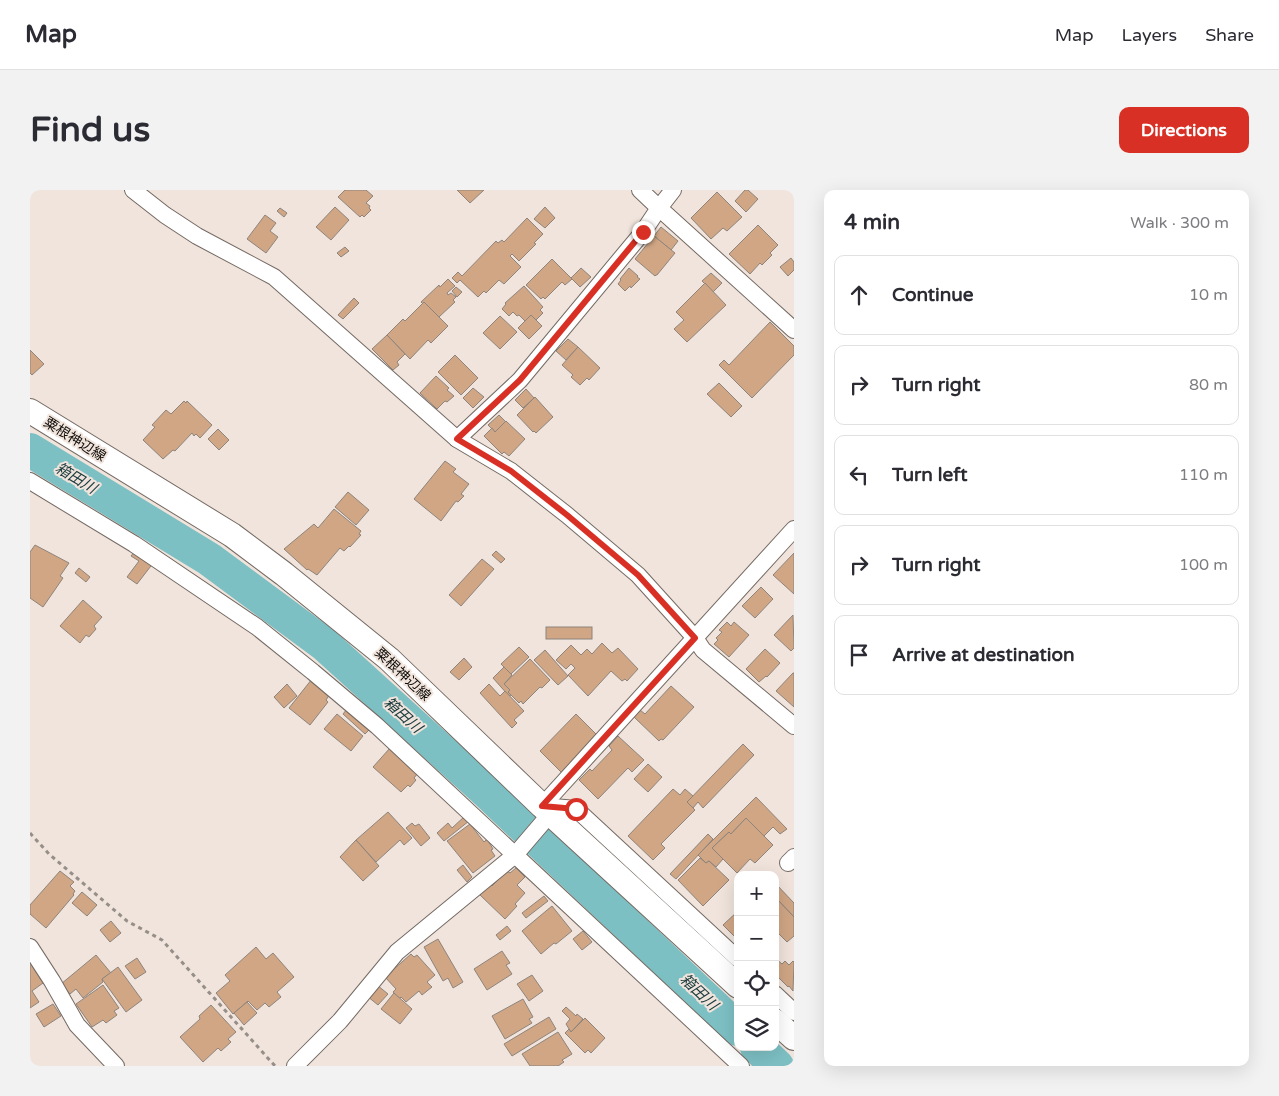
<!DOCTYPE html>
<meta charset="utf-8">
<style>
body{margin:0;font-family:"Varela Round","Noto Sans JP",sans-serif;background:#f2f2f3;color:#2b2b33}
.controls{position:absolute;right:15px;bottom:15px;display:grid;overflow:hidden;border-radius:10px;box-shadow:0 5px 20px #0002}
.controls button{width:45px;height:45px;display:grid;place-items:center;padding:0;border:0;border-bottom:1px solid #e1e1e2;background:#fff;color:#2b2b33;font:25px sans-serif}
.stop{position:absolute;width:15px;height:15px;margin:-11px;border:4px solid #d93025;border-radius:50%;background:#fff}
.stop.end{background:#d93025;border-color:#fff;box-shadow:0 1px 5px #0008}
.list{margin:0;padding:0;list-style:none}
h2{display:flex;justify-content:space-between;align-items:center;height:65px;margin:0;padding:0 20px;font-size:21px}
h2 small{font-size:16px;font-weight:400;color:#7c7c81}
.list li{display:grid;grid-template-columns:32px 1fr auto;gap:15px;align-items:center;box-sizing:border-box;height:80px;margin:0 10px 10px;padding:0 10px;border:1px solid #e1e1e2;border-radius:10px}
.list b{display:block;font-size:19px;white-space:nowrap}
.list em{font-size:16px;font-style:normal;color:#7c7c81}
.icon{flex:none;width:28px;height:28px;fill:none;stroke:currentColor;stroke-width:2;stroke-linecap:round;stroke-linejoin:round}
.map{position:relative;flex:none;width:764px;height:876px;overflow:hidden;border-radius:10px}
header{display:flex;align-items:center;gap:30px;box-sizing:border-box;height:70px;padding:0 25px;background:#fff;border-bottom:1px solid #e1e1e2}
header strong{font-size:24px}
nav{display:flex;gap:28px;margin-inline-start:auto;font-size:18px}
.intro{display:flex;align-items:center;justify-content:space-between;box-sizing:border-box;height:120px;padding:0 30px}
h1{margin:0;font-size:35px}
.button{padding:12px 22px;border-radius:10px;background:#d93025;color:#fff;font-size:18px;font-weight:700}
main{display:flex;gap:30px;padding:0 30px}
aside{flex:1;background:#fff;border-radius:10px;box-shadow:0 5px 20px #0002}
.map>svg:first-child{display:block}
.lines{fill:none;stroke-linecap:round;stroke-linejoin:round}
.river{stroke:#7dc0c4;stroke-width:34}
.building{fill:#d0a685;stroke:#8e847c}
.street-casing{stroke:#746a63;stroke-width:18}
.secondary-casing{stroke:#746a63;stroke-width:26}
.path{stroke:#968e88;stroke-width:3;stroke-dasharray:4 4;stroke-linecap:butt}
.street{stroke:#fff;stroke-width:16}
.secondary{stroke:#fff;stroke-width:24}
.route{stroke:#d93025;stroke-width:6}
.labels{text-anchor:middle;stroke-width:4;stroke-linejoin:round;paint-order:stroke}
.street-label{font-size:14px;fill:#110e0b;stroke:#f0e4dc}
.water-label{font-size:15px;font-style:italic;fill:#18393c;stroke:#f0e4dc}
</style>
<header>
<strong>Map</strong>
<nav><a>Map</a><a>Layers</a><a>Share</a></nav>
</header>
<div class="intro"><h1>Find us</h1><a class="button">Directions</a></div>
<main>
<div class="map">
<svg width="764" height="876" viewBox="0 0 764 876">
<rect width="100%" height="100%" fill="#f0e4dc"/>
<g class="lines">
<g class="river">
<polyline points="0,260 179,369 294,454 458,603 708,839"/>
<polyline points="727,857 747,876"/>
</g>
</g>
<g class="building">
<polygon points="315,0 336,0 343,6 336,13 340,16 339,18 341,20 334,27 332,25 330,27 308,7"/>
<polygon points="427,0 454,0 440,13"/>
<polygon points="715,0 718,0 728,9 716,22 705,11"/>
<polygon points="687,2 712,27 697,41 693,38 681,49 661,28"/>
<polygon points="305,17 319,30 301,50 286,37"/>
<polygon points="515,17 525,28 515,38 504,29"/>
<polygon points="250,18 257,23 254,27 247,21"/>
<polygon points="235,25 246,33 240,41 248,47 236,63 217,49"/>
<polygon points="497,28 513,44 504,53 506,54 489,71 482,64 480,66 491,77 474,94 469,90 456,103 454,101 448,107 430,90 427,93 422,88 428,82 432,86 466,51 468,53 472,50 474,52"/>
<polygon points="728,35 748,55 740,63 742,65 732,75 730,73 720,84 699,64"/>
<polygon points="631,37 648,51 641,60 624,46"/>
<polygon points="624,46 645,63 627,85 626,85 625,86 605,69"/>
<polygon points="315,57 319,61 311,67 307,63"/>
<polygon points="761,68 764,72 764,80 758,86 750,77"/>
<polygon points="522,69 542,89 535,95 532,92 515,109 513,107 511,109 496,95"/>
<polygon points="551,78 561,87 550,97 541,88"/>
<polygon points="599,78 608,86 607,87 610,89 601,98 600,96 595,101 588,94 591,90 590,89"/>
<polygon points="681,83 692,93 683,102 672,91"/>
<polygon points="418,89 425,96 417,103 418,105 421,103 426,107 423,110 425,112 409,127 394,112 393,114 391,112 409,95 410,97"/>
<polygon points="675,93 696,115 657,152 644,139 654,130 646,122"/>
<polygon points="494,96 513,117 510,120 513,123 506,130 501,125 495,131 489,125 487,126 483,122 479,126 472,119 476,114 475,113"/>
<polygon points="426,97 432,102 427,107 422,101"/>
<polygon points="324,108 329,113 313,129 308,125"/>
<polygon points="394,112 418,136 401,153 398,150 380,169 357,145 373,129 375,131"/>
<polygon points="501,125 512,136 499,149 488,138"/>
<polygon points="470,126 487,142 470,159 453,143"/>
<polygon points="740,132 764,156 764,165 722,208 689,175 694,170 699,175"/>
<polygon points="357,145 375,164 367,172 369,175 363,180 342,159"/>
<polygon points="538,149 548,157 536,170 526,161"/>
<polygon points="548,157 570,178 559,190 557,188 550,195 541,187 543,185 532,175"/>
<polygon points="0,160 14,174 2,185 0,183"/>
<polygon points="425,165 448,188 431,205 408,182"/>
<polygon points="406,186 419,198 417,200 424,206 417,212 415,211 407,219 390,203"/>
<polygon points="689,193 712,216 701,227 677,204"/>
<polygon points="443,198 454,207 443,218 433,208"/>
<polygon points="496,199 504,208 493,218 485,210"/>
<polygon points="505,207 523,227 506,243 504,241 503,242 487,225"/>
<polygon points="154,211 156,213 157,211 182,235 170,248 166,244 164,246 162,243 145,261 143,260 133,269 113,250 125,237 122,235 136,220 141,224"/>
<polygon points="469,225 476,232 465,242 458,235"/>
<polygon points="476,231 495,249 479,266 474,262 472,264 454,246 462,238 465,242"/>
<polygon points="188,239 199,250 189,260 178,249"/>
<polygon points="415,271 426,279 423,282 439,294 431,304 434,306 428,312 426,311 411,331 384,309"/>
<polygon points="318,302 339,320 326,335 305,317"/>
<polygon points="304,319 331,341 329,344 331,345 320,357 319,356 314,361 310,358 287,385 278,379 277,380 254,359 284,334 288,338"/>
<polygon points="5,355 39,373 30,386 33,388 13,417 0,408 0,362"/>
<polygon points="105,361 124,372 107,394 97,387 109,371 101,366"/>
<polygon points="466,361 475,369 471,373 462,365"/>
<polygon points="764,363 764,404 743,385"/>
<polygon points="452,369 464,379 431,416 419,405"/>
<polygon points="49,378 60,387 56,392 45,383"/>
<polygon points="731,397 743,409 725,428 712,416"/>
<polygon points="53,410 72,427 64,436 66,439 59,447 56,445 50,453 30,436"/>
<polygon points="763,425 764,458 761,461 744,445"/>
<polygon points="697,432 701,436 704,432 719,445 699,467 684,454 688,450 686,448 692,442 689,440"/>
<rect x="516" y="437" width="46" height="12"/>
<polygon points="572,453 582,463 588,458 608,479 597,491 595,489 592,491 581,481 558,506 538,485 545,478 541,474 536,479 526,470 541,455 551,465 557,459 562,464"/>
<polygon points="489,457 499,467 481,484 471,474"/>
<polygon points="735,459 750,473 737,487 736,486 729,492 716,479"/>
<polygon points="515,460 538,486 528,495 504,470"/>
<polygon points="434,468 442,477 429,490 420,482"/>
<polygon points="500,469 520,490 512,498 510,497 493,514 491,511 489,513 478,502 480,500 474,494"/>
<polygon points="474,477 482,485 474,494 480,500 478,502 481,505 479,506 463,488"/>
<polygon points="763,483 764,483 764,517 746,501"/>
<polygon points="282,489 300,504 296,510 298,512 280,535 259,518"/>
<polygon points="257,494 267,506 254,518 244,507"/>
<polygon points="459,494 470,506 475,501 494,521 484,530 487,533 482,538 450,503"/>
<polygon points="641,496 664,517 633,550 631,549 629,551 604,527 610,520 615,524"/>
<polygon points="317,519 340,539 335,544 313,524"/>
<polygon points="307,524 333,546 321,561 294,539"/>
<polygon points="546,524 567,545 532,583 510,561"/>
<polygon points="588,546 614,570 602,582 598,578 568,609 549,590 560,579 562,581 582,560 579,556"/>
<polygon points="713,554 724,565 673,618 668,612 663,618 657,612"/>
<polygon points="360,558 388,583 384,588 386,590 380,597 378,595 371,602 343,577"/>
<polygon points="618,574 632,587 618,602 604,589"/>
<polygon points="643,599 650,605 655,599 663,606 657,612 665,620 631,654 635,658 623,670 598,646"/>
<polygon points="726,607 757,639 750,644 743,637 734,646 716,628 701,644 699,642 682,658 693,669 686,677 679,671 676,673 668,665"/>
<polygon points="358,622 382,648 374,655 370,650 346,672 326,650"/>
<polygon points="435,626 439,631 414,651 407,643 418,633 422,638"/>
<polygon points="716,628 743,655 725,673 720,669 707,683 682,658 699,642 701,644"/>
<polygon points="382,633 385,636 389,634 400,648 391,656 376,638"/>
<polygon points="440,634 454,652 457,649 463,659 461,660 465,666 443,683 417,651"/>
<polygon points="678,644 683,649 646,689 640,684"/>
<polygon points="326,650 349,676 333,691 310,667"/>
<polygon points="670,668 676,673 679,671 699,690 673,716 648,690"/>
<polygon points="433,675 442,687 437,692 427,680"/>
<polygon points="486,678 495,687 487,695 495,703 485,714 487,716 475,729 450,705 460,694 462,696 477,681 480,683"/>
<polygon points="30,681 44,692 40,696 45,701 43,704 44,705 16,738 0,724 0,715"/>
<polygon points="745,693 764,713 764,727 745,707"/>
<polygon points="52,702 67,715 57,726 42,713"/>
<polygon points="514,706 518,711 496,728 492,723"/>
<polygon points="745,707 764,727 764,746 757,752 745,740"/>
<polygon points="522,716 542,741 526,754 524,753 511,764 492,741"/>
<polygon points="708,721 708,750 693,735"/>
<polygon points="81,731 91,743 80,752 70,740"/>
<polygon points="477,736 481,741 470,750 466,745"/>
<polygon points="553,741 562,752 552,760 543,749"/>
<polygon points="408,749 433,792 423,798 418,788 413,791 394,757"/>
<polygon points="226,757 236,769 243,763 264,787 247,802 251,807 239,817 235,813 227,820 218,811 203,824 186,803 200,791 195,785"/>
<polygon points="472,761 480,773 476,775 482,784 457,800 444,779"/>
<polygon points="381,764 384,767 387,765 405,785 397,792 402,797 392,805 389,801 376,812 371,807 369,809 363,802 366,799 355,787"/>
<polygon points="66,765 81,783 72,789 73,792 53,808 46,799 40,804 31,794"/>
<polygon points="107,768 116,782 105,789 95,776"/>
<polygon points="745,768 752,774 755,771 759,775 763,771 764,772 763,801 759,796 758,797 745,784"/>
<polygon points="0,773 13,793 2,801 9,812 0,818"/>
<polygon points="88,777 112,810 96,822 72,789"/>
<polygon points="502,785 513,801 499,811 487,794"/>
<polygon points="73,795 89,818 84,821 87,825 76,833 73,830 62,837 46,814"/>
<polygon points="347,795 358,804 348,815 337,806"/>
<polygon points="364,803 382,819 370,834 351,819"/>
<polygon points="493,809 503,827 499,829 502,833 475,849 462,826"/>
<polygon points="217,812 227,823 214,835 204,823"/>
<polygon points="23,814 31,826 14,837 6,824"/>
<polygon points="181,815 206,842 198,849 201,852 191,861 188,858 173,872 150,847 170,829 169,826"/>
<polygon points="536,817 546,826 547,824 553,829 541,842 536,834 540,829 532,821"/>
<polygon points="519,827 526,839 482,866 474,854"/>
<polygon points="555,828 575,848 561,863 558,860 555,863 535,843 539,839 541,842"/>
<polygon points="528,842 542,864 532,870 534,872 528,876 500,876 492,864"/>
</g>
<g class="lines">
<g class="street-casing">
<g id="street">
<polyline points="103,0 135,25 167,46 244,87 427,249 481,281 537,325 608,385 665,448 673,460 764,536"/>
<polyline points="610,0 629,18 764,140"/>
<polyline points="427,249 490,190 613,42 629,18 643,0"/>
<polyline points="0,291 104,354 227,437 283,482 347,536 711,876"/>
<polyline points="512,616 764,339"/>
<polyline points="512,616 546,619 708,769"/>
<polyline points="758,673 764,667"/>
<polyline points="0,757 22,791 47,835 86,876"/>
<polyline points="745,804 764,822"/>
<polyline points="265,876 310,831 367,762 485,665 520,624"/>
</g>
</g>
<g class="secondary-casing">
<g id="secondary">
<polyline points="0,221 202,345 254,384 359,469 512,616 708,796"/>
<polyline points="745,831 764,848"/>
</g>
</g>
<polyline class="path" points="0,643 19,664 97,731 132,750 245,876"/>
<use href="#street" class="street"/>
<use href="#secondary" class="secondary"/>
</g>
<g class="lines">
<polyline class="route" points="546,619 512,616 665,448 608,385 537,325 481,281 427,249 490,190 613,42"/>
</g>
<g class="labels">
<g class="street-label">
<text transform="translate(45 249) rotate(32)" y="5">粟根神辺線</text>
<text transform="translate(373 484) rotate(43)" y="5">粟根神辺線</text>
</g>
<g class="water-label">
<text transform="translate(46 288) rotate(31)" y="5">箱田川</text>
<text transform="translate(373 525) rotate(42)" y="5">箱田川</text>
<text transform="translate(669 802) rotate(43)" y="5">箱田川</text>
</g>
</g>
</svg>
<div class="controls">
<button>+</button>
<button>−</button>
<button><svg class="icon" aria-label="locate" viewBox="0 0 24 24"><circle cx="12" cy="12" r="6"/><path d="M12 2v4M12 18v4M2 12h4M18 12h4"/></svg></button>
<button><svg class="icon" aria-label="layers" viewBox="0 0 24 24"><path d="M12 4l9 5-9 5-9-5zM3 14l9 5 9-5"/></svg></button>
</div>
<div class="stop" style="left:546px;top:619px"></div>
<div class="stop end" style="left:613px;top:42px"></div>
</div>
<aside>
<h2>4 min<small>Walk · 300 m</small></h2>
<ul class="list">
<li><svg class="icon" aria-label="ahead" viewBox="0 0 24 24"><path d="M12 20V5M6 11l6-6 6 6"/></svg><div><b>Continue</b></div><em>10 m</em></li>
<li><svg class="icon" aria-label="right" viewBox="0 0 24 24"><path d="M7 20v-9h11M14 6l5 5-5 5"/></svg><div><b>Turn right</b></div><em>80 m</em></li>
<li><svg class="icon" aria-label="left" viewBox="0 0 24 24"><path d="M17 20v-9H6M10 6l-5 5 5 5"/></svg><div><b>Turn left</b></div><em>110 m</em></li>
<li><svg class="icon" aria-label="right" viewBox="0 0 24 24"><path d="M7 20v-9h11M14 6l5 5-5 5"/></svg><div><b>Turn right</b></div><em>100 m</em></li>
<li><svg class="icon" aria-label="arrive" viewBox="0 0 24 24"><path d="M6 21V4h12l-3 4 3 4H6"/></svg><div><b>Arrive at destination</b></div></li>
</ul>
</aside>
</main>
